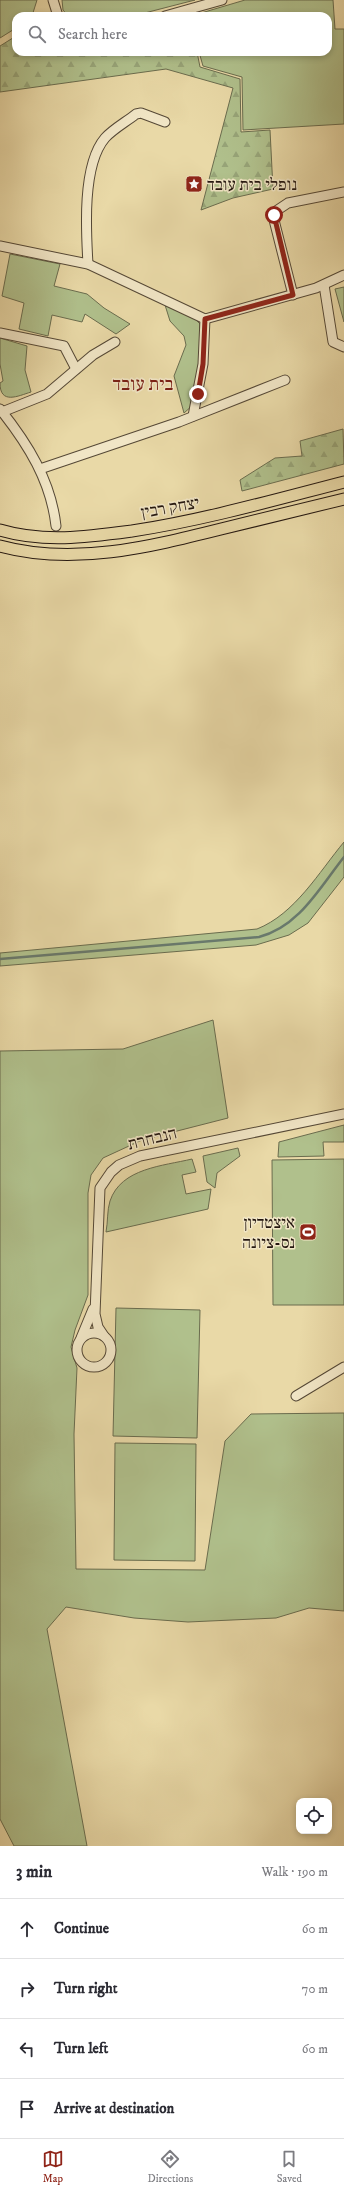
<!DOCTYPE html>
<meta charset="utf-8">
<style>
body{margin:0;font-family:"IM FELL DW Pica","Frank Ruhl Libre",serif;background:#f7f7f7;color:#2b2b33}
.controls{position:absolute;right:12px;bottom:12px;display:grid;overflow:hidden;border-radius:8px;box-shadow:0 2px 6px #0003}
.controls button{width:36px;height:36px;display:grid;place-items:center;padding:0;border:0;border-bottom:1px solid #e1e1e2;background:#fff;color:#2b2b33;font:20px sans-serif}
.stop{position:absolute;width:12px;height:12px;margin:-9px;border:3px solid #8f2418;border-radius:50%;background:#fff}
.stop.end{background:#8f2418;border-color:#fff;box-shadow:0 1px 4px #0008}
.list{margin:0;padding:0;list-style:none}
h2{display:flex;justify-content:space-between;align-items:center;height:52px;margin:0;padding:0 16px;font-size:17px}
h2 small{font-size:13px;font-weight:400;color:#7c7c81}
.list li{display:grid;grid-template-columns:26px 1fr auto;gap:12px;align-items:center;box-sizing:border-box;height:60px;padding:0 16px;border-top:1px solid #e1e1e2}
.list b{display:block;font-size:15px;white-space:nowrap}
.list em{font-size:13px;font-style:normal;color:#7c7c81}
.icon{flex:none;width:22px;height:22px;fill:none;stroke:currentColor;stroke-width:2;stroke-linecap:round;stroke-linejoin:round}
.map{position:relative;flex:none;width:344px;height:1846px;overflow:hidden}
.search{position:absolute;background:#fff;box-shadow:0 2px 6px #0003;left:12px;right:12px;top:12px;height:44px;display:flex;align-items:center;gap:10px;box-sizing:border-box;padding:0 14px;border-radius:12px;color:#7c7c81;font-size:15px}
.sheet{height:292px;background:#fff}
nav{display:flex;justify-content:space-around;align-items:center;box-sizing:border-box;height:56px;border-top:1px solid #e1e1e2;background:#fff;font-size:11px;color:#7c7c81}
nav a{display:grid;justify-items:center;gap:2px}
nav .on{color:#8f2418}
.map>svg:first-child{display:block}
.green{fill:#b0c08c;stroke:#6a6c4e}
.forest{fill:url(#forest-firs);stroke:#6a6c4e}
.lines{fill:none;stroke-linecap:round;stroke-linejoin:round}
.stream{stroke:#69796c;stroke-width:2.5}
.minor-casing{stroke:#554836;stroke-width:11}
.major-casing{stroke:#241710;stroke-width:13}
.minor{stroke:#f1e6c6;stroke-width:9}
.major{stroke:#e9d9a7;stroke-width:11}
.route{stroke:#8f2418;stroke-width:5}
.labels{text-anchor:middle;stroke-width:3;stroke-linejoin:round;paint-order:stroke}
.poi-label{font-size:17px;fill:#241710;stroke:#f1e6c6;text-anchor:start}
.street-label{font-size:17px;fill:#241710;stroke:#f1e6c6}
.quarter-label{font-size:19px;fill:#7a1f14;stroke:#f1e6c6}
</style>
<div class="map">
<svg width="344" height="1846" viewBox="0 0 344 1846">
<defs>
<pattern id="forest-firs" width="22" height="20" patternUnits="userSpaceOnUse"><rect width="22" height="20" fill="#b0c08c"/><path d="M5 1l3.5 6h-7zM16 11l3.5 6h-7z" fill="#97a478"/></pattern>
</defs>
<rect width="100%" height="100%" fill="#e9d9a7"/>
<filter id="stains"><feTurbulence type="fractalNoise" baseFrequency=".005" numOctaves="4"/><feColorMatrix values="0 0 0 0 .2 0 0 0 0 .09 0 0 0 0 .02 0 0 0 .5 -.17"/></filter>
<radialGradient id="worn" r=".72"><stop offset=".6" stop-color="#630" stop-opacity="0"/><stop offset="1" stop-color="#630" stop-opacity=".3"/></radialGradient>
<g class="green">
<polygon points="0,0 37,0 32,16 16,16 16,28 0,38"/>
<polygon points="62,0 195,0 133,16 68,16 63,10"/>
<polygon points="245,0 333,0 335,29 344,29 344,124 243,130 242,77 203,66 199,52 328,52 328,16 191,16"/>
<polygon points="10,254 60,264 54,286 87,294 104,308 130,324 116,334 85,314 82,322 52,315 48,336 19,329 24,303 2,296"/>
<polygon points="344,287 344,322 335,289"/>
<polygon points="165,305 193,317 200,324 200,355 193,405 184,413 174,376 186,345 184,336 170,321"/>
<path d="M0 338 27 346 25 370 31 392C18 396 0 405 0 383L3 381 0 364Z"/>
<path d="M344 842V877L308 923 289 935 256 945 0 966V953L257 929C295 914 319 872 344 842Z"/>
<polygon points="213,1020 228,1118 142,1140 103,1158 91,1175 88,1193 88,1295 75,1330 71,1347 77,1368 74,1434 76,1569 205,1570 225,1441 251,1414 344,1413 344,1611 309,1608 276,1618 188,1622 134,1618 66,1607 47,1629 87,1846 14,1846 0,1819 0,1051 123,1049"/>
<polygon points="344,1125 344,1142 323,1142 324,1156 278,1157 279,1142"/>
<polygon points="238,1148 240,1156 217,1173 215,1188 207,1182 203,1156"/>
<path d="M192 1159 196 1172 182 1175 186 1194 211 1189 208 1209 106 1232C108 1222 107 1210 110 1201 121 1168 163 1166 192 1159Z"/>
<polygon points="344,1159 344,1305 273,1305 272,1160"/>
<polygon points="116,1308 200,1310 197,1438 113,1436"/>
<polygon points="115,1443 196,1444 195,1561 114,1560"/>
</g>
<g class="forest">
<polygon points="16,36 16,52 197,52 200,67 240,79 241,132 270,130 273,189 233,198 201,210 233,88 166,69 0,92 0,46"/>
<polygon points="343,429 344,464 242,491 240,480 275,458 302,456 300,441"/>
</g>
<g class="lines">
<path class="stream" d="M0 959 259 937C299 927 320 887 344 857"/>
<g class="minor-casing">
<g id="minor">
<polyline points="53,0 58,16"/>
<polyline points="165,16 222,0"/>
<polyline points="0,246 88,264 205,319 316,288 344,275"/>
<path d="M88 264C86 231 82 165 105 138 113 129 126 122 136 114L141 113 165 122"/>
<polyline points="324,285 333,342 344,347"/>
<polyline points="293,295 274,220 276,211 288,203 344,192"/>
<polyline points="0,333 64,346 76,369"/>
<path d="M0 409C28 444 51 481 56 526"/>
<polyline points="2,412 47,394 93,355 115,342"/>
<polyline points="193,416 203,364 205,319"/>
<polyline points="40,469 179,422 285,380"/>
<circle cx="94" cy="1350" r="17"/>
<polyline points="104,1336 98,1327 95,1314 100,1188 111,1172 119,1165 140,1156 344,1114"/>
<polyline points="81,1338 93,1309"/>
<polyline points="296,1396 344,1367"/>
</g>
</g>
<g class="major-casing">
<g id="major">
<path d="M0 530C44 543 87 537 132 531 204 520 274 500 344 482"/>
<path d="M0 546C73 566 149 547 221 529 262 519 303 509 344 499"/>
</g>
</g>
<use href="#minor" class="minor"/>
<use href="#major" class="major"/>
</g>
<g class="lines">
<polyline class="route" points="198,394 203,364 205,319 293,295 274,215"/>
</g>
<defs>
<g id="sight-square" transform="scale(0.9)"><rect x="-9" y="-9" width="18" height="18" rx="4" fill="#8f2418" stroke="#f1e6c6"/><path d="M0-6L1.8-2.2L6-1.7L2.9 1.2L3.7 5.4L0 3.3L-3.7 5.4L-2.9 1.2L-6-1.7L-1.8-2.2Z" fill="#fff"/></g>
<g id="stadium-square" transform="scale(0.9)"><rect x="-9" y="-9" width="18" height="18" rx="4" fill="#8f2418" stroke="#f1e6c6"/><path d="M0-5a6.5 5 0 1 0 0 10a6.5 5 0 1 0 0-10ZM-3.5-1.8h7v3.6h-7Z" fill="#fff"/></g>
</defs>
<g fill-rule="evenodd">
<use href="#sight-square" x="194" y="184"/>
<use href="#stadium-square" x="308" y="1232"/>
</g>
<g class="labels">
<g class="poi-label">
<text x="207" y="190">נופלי בית עובד</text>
<text x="295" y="1228" text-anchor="end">איצטדיון<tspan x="295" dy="20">נס-ציונה</tspan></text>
</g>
<g class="street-label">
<text transform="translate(170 507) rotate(-10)" y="6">יצחק רבין</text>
<text transform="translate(152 1138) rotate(-14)" y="6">הנבחרת</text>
</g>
<g class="quarter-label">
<text x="143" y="390">בית עובד</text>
</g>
</g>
<rect width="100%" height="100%" filter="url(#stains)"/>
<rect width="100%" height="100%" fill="url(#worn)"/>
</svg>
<div class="controls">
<button><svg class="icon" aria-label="locate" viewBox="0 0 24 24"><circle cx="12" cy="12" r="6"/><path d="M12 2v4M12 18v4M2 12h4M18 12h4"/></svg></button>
</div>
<div class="stop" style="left:274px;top:215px"></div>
<div class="stop end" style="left:198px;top:394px"></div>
<div class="search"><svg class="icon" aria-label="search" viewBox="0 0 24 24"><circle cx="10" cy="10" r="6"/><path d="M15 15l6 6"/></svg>Search here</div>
</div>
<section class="sheet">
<h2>3 min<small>Walk · 190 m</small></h2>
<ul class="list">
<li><svg class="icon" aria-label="ahead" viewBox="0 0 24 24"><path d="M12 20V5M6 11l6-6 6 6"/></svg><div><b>Continue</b></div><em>60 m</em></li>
<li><svg class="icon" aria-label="right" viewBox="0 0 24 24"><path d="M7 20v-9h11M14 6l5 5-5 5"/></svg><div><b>Turn right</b></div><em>70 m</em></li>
<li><svg class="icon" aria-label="left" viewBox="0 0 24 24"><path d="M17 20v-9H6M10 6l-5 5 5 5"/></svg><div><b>Turn left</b></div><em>60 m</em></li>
<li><svg class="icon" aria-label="arrive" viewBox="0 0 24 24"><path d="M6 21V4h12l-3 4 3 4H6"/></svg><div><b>Arrive at destination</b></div></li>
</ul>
</section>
<nav>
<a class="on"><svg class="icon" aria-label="map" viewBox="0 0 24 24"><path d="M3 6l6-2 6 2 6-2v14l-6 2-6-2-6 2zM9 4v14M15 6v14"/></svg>Map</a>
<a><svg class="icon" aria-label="directions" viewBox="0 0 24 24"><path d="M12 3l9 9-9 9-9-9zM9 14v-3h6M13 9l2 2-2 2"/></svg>Directions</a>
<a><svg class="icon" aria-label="saved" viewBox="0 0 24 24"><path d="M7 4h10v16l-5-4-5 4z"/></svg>Saved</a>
</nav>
